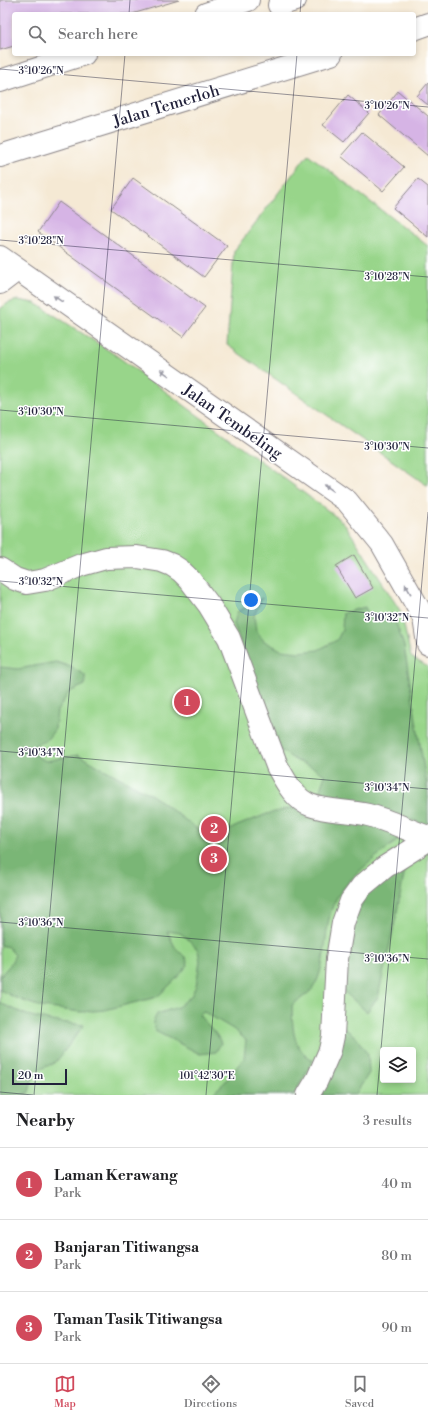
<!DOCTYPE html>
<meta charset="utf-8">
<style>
body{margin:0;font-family:"Libre Bodoni",serif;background:#f6f6f6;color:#202124}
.controls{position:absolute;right:12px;bottom:12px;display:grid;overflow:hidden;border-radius:4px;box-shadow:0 2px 6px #0003}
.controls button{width:36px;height:36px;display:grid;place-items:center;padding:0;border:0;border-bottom:1px solid #e0e0e0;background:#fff;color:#202124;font:20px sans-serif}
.scale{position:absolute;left:12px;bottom:10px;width:55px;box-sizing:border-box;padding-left:4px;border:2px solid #22223b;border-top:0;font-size:11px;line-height:14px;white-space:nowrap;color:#22223b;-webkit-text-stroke:3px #fff;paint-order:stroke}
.you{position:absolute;left:251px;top:600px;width:14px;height:14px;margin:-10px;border:3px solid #fff;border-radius:50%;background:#1a73e8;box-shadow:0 0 0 6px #1a73e833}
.badge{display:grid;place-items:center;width:26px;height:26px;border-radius:50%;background:#d1495b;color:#fff;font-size:13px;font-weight:700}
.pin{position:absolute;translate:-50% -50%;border:2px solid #fff;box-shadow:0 1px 4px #0006}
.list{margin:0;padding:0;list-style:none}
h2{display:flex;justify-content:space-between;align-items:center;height:52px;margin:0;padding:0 16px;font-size:17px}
h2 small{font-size:13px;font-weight:400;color:#757577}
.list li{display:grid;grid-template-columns:26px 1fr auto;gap:12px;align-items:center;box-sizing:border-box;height:72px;padding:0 16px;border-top:1px solid #e0e0e0}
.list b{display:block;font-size:15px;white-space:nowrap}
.list p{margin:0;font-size:13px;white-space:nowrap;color:#757577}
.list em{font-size:13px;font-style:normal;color:#757577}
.icon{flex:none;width:22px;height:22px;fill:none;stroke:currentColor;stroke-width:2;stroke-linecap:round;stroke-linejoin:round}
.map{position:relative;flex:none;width:428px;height:1095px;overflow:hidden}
.search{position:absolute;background:#fff;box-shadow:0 2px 6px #0003;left:12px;right:12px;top:12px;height:44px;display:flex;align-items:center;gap:10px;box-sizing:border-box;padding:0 14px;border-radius:4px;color:#757577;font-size:15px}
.sheet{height:268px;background:#fff}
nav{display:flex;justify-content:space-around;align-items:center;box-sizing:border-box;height:56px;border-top:1px solid #e0e0e0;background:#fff;font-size:11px;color:#757577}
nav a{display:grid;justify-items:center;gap:2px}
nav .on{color:#d1495b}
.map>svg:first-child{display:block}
.green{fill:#98d58a;stroke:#5d7c62;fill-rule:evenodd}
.forest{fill:#7ab676;stroke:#4e6c58}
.building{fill:#d6b4e5}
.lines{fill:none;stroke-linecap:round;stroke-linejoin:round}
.minor-casing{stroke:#8c8688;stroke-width:24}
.minor{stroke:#fff;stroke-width:22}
.oneway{fill:#9c9ca7}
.ticks{fill:none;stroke:#22223b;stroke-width:1;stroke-opacity:0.45}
.labels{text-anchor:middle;stroke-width:3;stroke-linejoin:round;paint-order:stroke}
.street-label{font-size:16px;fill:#22223b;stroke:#fff}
.ticks-label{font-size:10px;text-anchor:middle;fill:#22223b;stroke:#fff;stroke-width:3;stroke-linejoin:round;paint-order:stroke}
</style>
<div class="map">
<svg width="428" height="1095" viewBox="0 0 428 1095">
<rect width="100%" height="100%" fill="#fff"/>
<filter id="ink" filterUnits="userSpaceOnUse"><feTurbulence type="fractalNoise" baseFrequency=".025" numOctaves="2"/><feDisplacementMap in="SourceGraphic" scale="8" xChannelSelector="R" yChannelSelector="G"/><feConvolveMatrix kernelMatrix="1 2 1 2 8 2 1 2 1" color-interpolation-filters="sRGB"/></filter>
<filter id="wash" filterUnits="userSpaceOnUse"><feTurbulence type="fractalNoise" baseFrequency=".012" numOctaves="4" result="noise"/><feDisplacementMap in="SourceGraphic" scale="16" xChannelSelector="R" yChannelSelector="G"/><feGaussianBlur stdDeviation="0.9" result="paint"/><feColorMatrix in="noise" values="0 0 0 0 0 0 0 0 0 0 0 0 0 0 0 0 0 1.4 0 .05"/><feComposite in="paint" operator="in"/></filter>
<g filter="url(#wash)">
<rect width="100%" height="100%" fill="#f5e9d4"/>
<g class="green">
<polygon points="308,154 428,246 428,486 227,345 234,251"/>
<path d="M18 300 35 303 42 307 117 356 330 512 345 524 401 612 411 657 428 667V1095H0V309L8 303ZM383 1050H413V1080H383Z"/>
</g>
<g class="forest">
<polygon points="262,598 254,616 256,631 264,641 281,650 299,652 318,650 337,640 342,630 343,613 365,607 371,621 393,614 404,646 428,793 428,826 377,807 320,796 319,793 325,775 314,768 295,760 279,749 234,624 237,612"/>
<path d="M56 662 71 667 85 675V685L69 692 57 711 55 729 46 741 36 744 34 755 46 761 78 755 152 795 204 834H221L237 826 267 814 290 808 358 818 405 835C382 852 350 875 336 899 322 924 329 964 313 988 309 994 298 1000 292 1005 293 1028 291 1047 313 1060L294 1095H211L225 1082 244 1058 246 1040 233 1029 204 1012 199 1015C207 1025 216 1031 221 1043L216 1052 200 1054 155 1031 153 1022 157 1014 178 1007 191 996 196 986 200 961 198 950 187 938 180 933 167 931 175 947 186 958 188 965 174 981 157 997 105 1010 81 1012 41 1007 18 999 0 990V976L10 965 15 955 8 947 0 945V667L18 669Z"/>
<polygon points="406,865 396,917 378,997 367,1012 341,989 346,940 367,892"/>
<polygon points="0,1003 27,1015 51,1021 84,1025 56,1062 34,1072 29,1092 22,1095 0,1095"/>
<polygon points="343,1027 356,1037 368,1055 369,1073 355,1095 316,1095"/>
</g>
<g id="blocks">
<g class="building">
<polygon points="0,0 179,0 132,14 14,14 14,46 0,50"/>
<polygon points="428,83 428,105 417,96"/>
<polygon points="398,91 428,116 428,156 379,115"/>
<polygon points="348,95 369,113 344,142 323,125"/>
<polygon points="362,132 404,167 383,191 341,156"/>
<polygon points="133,178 227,246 204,277 111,209"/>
<polygon points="418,179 428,187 428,237 393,208"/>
<polygon points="59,202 205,308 183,337 38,232"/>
<polygon points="354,555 373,588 355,598 336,566"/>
</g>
</g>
</g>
<g filter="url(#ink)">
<use href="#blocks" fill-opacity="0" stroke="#8c8688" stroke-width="1"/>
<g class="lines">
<g class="minor-casing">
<g id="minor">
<polyline points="279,5 295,0"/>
<polyline points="206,14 248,0"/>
<polyline points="414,29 428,24"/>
<polyline points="0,81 84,54"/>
<polyline points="0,156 331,54"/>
<polyline points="0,257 347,501 382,544 424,618 428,622"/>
<polyline points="0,283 17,270"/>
<path d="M0 569 15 579 27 583 45 580 81 565 106 558 137 557 162 561 172 565 181 571 190 580 209 605 229 638 277 766C285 780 294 799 310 805 328 812 349 810 368 815 388 820 408 830 428 837"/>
<polyline points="424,618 428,644"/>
<polyline points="308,1095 317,1080 330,1050 333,1036 337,959 343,923 351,901 362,886 385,867 428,840"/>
</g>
</g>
<use href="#minor" class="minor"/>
</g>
<defs><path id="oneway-solid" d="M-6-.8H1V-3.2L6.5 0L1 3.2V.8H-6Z"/></defs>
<g class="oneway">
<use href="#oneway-solid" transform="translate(58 299) rotate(-145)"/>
<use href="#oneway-solid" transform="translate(165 373) rotate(-145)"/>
<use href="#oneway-solid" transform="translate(329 488) rotate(-145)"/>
<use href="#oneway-solid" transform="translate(408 589) rotate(-119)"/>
</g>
</g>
<path class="ticks" d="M129 14 130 0M300 14 301 0M0 69 428 107M0 240 428 277M0 410 428 448M0 581 428 618M0 751 428 789M0 922 428 959M0 1092 33 1095M34 1095 125 54M206 1095 297 54M377 1095 428 512"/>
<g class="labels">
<g class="street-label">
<text transform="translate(166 105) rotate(-17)" y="6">Jalan Temerloh</text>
<text transform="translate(233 421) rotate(35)" y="6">Jalan Tembeling</text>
</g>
</g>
<g class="ticks-label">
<text x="41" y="74">3°10'26"N</text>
<text x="387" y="109">3°10'26"N</text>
<text x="41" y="244">3°10'28"N</text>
<text x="387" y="280">3°10'28"N</text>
<text x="41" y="415">3°10'30"N</text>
<text x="387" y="450">3°10'30"N</text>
<text x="41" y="585">3°10'32"N</text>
<text x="387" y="621">3°10'32"N</text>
<text x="41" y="756">3°10'34"N</text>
<text x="387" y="791">3°10'34"N</text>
<text x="41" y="926">3°10'36"N</text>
<text x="387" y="962">3°10'36"N</text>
<text x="207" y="1079">101°42'30"E</text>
</g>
</svg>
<div class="controls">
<button><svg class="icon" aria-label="layers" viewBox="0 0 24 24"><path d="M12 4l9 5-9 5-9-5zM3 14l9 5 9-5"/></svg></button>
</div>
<div class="scale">20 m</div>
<div class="you"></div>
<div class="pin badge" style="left:187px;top:702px">1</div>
<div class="pin badge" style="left:214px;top:829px">2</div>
<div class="pin badge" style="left:214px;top:859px">3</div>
<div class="search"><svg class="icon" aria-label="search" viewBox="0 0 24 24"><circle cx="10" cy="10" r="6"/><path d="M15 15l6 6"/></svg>Search here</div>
</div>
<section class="sheet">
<h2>Nearby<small>3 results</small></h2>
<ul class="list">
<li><span class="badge">1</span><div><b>Laman Kerawang</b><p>Park</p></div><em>40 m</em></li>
<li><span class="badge">2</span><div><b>Banjaran Titiwangsa</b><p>Park</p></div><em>80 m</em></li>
<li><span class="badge">3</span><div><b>Taman Tasik Titiwangsa</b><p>Park</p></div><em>90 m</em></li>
</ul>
</section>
<nav>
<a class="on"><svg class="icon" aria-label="map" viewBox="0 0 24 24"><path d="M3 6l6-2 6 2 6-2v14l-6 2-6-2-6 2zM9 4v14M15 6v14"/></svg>Map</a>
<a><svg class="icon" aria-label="directions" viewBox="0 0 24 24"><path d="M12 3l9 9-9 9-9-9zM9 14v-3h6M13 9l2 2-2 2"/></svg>Directions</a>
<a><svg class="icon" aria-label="saved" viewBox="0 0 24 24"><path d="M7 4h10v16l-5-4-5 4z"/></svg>Saved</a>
</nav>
